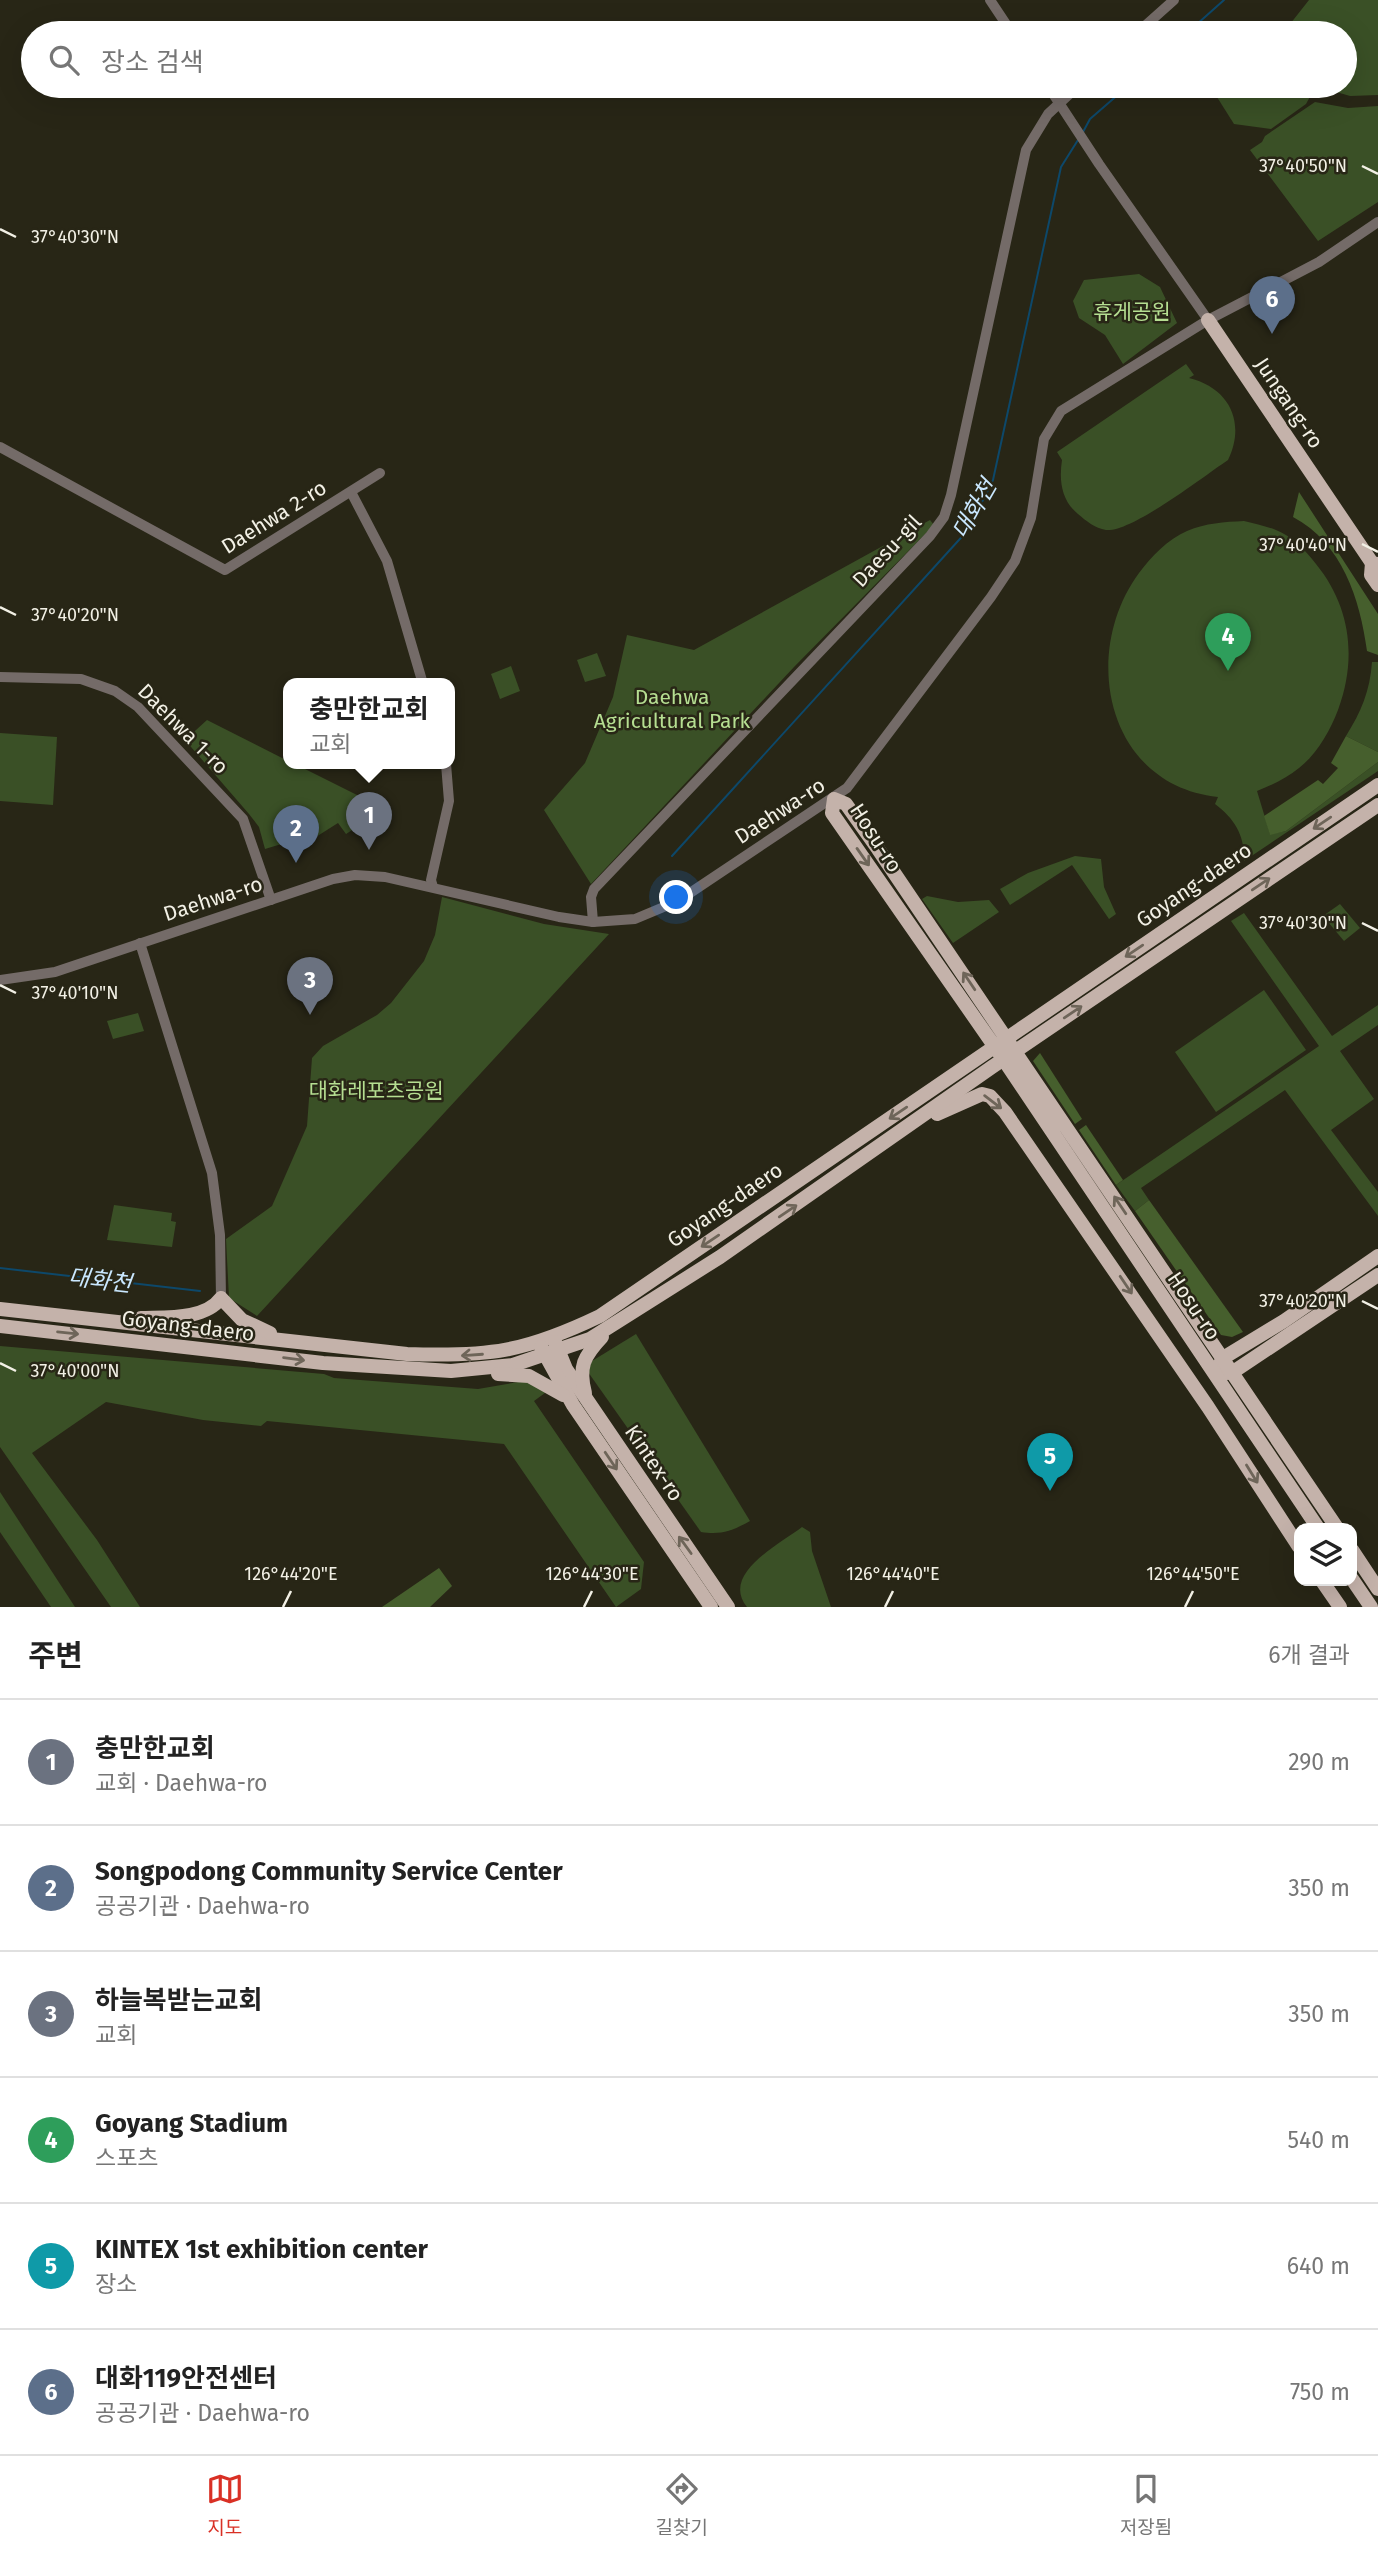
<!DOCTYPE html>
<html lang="ko">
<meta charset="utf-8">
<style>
body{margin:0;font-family:"Fira Sans","Noto Sans KR",sans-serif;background:#f2f2f2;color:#222}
.controls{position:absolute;right:21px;bottom:21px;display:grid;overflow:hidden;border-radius:14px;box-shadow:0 7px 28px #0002}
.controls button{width:63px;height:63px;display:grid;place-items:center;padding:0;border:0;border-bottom:2px solid #e0e0e0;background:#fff;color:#222;font:35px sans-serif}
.you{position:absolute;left:677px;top:898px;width:24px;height:24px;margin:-18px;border:5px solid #fff;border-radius:50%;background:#1a73e8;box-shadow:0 0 0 10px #1a73e833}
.badge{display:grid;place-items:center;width:46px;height:46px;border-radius:50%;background:#d93025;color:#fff;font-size:23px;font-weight:700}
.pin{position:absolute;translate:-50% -58px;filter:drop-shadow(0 2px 4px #0008)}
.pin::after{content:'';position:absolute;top:37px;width:24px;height:21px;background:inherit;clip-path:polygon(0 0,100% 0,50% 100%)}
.popup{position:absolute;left:283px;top:678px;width:172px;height:91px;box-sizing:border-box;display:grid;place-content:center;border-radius:14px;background:#fff;filter:drop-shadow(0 2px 5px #0005);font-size:23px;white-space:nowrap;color:#767676}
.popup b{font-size:26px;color:#222}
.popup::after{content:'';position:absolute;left:50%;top:100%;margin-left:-14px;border:14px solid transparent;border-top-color:#fff}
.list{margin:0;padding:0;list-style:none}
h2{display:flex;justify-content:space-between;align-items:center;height:91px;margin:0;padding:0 28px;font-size:30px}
h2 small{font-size:23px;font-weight:400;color:#767676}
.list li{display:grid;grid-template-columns:46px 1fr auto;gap:21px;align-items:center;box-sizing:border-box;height:126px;padding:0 28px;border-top:2px solid #e0e0e0}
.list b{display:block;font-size:26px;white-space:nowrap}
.list p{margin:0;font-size:23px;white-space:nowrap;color:#767676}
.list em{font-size:23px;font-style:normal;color:#767676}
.icon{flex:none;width:38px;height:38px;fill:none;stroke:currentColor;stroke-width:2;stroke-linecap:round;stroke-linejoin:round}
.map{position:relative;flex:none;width:1378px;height:1607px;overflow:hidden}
.search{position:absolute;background:#fff;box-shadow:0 7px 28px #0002;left:21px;right:21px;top:21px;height:77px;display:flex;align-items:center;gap:18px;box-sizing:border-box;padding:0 24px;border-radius:38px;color:#767676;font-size:26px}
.sheet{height:847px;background:#fff}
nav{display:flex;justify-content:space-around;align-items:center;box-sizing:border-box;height:98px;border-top:2px solid #e0e0e0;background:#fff;font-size:19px;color:#767676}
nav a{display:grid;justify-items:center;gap:4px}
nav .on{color:#d93025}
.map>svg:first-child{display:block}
.green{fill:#3a5026}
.forest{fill:#465f2d}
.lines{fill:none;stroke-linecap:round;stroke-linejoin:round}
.stream{stroke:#0d486a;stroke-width:2}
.minor{stroke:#746b68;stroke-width:10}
.major{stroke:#c4b2aa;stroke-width:14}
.oneway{stroke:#6e6559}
.ticks{fill:none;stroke:#f2f0e5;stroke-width:2.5}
.labels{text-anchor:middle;stroke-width:5;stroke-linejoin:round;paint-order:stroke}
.park-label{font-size:21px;fill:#b5de91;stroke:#282616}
.street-label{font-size:21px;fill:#f2f0e5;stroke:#282616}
.water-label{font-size:23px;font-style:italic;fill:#cae8ff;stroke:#282616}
.ticks-label{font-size:18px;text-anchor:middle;fill:#f2f0e5;stroke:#282616;stroke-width:5;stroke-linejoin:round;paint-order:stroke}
</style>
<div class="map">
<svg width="1378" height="1607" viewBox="0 0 1378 1607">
<rect width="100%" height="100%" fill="#282616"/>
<g class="green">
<polygon points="1309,0 1378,0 1378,95 1350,96 1316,86 1345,86 1345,33 1283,33"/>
<polygon points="1210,86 1304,86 1312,93 1306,104 1271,129 1234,124"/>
<polygon points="1315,102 1348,108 1378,106 1378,202 1318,241 1250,150 1262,142 1265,136"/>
<polygon points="1139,274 1160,287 1177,323 1123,364 1105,335 1079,318 1073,301 1084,280"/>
<path d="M1186 364 1194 375 1189 378C1230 388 1246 423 1228 460 1204 476 1131 533 1106 530 1095 528 1086 521 1078 514 1061 500 1059 480 1062 460L1057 452Z"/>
<polygon points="930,520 934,525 794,667 591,884 544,810 585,763 613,697 627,635 694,650"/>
<path d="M1244 521C1255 524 1266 526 1276 530 1292 536 1306 551 1316 564 1351 607 1357 659 1338 710 1330 731 1317 754 1299 768 1287 778 1272 785 1257 791L1270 834 1286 831 1378 762V771L1244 861C1245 836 1235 819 1215 804L1218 797C1106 785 1080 653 1139 573 1151 557 1168 539 1187 531 1206 523 1224 522 1244 521Z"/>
<polygon points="597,653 606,676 585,682 577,660"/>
<path d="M1372 662H1378V752L1346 736C1361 712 1370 691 1372 662Z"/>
<polygon points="511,666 520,691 500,699 491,674"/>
<polygon points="207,720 288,761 288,764 295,764 385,809 346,834 338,823 308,842 298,839 265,849 259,827 249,814 185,740"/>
<polygon points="0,733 57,737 53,805 0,801"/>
<polygon points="1075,856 1101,859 1104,887 1116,914 1109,919 1072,865 1010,905 1000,889 1028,873"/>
<polygon points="927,896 958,902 989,900 999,912 953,943 922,899"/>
<polygon points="442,897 544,924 609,934 257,1316 229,1298 226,1239 272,1206 307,1126 312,1058 323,1046 377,1015 391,1003 424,961 435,935"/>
<polygon points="1340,904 1360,928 1344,941 1323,916"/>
<polygon points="1244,913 1332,1036 1378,1005 1378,1025 1340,1051 1374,1099 1331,1130 1378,1192 1378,1216 1285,1090 1141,1188 1149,1200 1135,1211 1116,1185 1319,1046 1231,921"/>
<polygon points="1264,990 1306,1050 1216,1112 1175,1052"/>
<polygon points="138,1013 144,1031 113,1039 107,1021"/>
<polygon points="114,1205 172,1213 171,1221 176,1222 172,1247 107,1240"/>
<path d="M636 1334 750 1521C732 1531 721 1535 701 1532L588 1372 592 1361Z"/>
<polygon points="0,1346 324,1374 334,1378 478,1389 530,1380 549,1390 534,1401 644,1562 641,1589 616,1607 504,1444 267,1421 261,1426 203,1420 106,1402 32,1453 97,1540 140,1607 111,1607 0,1447"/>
<polygon points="0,1492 75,1607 51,1607 0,1532"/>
<path d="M802 1527 810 1532 812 1551 831 1607H747C720 1574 780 1544 802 1527Z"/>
</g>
<g class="forest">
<path d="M1299 492 1378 614V655L1367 651C1360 599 1342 543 1293 517Z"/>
<polygon points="1346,736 1378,752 1378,762 1286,831 1270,835 1264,816 1318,780 1323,784 1338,768 1331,763"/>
<polygon points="1040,1053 1082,1119 1075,1124 1033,1061"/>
<polygon points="1086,1125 1123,1180 1116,1185 1079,1130"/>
<polygon points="1149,1200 1243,1332 1232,1337 1221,1335 1135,1211"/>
<polygon points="439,1568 452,1586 430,1607 382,1607"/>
</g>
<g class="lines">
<g class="stream">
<polyline points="1187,33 1224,0"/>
<polyline points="1083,132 1090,119 1128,86"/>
<polyline points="672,856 968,530 993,480 1061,167 1078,140"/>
<polyline points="0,1268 200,1291"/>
</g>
<g class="minor">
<polyline points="990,0 1012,33"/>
<polyline points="1137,33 1174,0"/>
<polyline points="1048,86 1099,164 1208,320"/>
<polyline points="0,447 225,570 380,473"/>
<polyline points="351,492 387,561 423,684"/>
<polyline points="0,677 81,679 115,691 138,707 243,819 271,900"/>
<polyline points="433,887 431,880 449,801 446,764"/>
<polyline points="593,922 591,897 594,889 930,536 944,517 951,495 1026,150 1048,114 1078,86"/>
<polyline points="140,943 212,1173 220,1235 221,1298"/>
<polyline points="0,980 55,972 333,879 355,875 385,877 559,917 593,922 635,919 678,901 847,788 991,597 1015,561 1031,518 1044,439 1061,411 1208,320 1319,262 1378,222"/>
</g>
<g class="major">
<polyline points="1208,320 1372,563 1378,564"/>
<polyline points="1372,563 1371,575 1378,585"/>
<polyline points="937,1114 982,1094 990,1096 1005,1112 1208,1407 1299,1547"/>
<path d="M0 1309 407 1354C489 1357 525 1352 600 1316L1378 785"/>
<path d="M141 1318C166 1317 205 1320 221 1298L242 1320 270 1333"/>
<polyline points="0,1326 323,1363 451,1371 513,1365 590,1339 720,1257 992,1067 1378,805"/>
<polyline points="555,1342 566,1369 728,1607"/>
<polyline points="541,1347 573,1405 711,1607"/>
<polyline points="1219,1366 1223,1358 1284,1321 1378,1256"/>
<polyline points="1226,1373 1233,1372 1378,1275"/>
<polyline points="498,1374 529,1376 563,1395"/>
<path d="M585 1393C578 1367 584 1356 602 1337"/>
<polyline points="1318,1528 1004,1060 832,813 834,799 846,804 878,849 1337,1528"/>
<polyline points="1352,1550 1378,1589"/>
<polyline points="1352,1579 1371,1607"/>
<polyline points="1322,1581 1340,1607"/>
</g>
</g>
<defs><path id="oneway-shaft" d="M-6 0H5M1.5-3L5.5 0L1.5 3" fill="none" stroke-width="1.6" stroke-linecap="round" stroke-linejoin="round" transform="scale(1.75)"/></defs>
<g class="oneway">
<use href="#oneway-shaft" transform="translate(1322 823) rotate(146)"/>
<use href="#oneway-shaft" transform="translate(863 857) rotate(55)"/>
<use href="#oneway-shaft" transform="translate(1261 884) rotate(-34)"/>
<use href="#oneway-shaft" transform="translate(1134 951) rotate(146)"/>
<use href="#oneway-shaft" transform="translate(969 981) rotate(-124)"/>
<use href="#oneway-shaft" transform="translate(1073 1012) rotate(-34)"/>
<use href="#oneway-shaft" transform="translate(993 1102) rotate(37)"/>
<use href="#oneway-shaft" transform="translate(898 1113) rotate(146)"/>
<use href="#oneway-shaft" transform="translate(1120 1205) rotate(-124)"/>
<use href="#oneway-shaft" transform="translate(788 1211) rotate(-34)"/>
<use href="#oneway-shaft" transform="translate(710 1241) rotate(146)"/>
<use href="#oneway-shaft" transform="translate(1126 1285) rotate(56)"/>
<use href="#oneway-shaft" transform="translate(68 1333) rotate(6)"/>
<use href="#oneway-shaft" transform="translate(472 1355) rotate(176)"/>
<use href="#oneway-shaft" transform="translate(294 1359) rotate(7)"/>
<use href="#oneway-shaft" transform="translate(611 1461) rotate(56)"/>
<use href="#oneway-shaft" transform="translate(1252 1474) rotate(58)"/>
<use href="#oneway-shaft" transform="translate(685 1545) rotate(-126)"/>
</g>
<path class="ticks" d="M1362 166 1378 174M0 229 16 237M1362 544 1378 552M0 607 16 615M1362 923 1378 931M0 985 16 993M1362 1301 1378 1309M0 1363 16 1371M283 1607 291 1591M584 1607 592 1591M885 1607 893 1591M1185 1607 1193 1591"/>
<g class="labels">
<g class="park-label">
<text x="1132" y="319">휴게공원</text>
<text x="672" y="704">Daehwa<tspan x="672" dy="24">Agricultural Park</tspan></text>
<text x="376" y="1098">대화레포츠공원</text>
</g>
<g class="street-label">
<text transform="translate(1289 403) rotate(56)" y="7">Jungang-ro</text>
<text transform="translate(274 517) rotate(-32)" y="7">Daehwa 2-ro</text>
<text transform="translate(887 551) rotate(-47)" y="7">Daesu-gil</text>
<text transform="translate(183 729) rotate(45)" y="7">Daehwa 1-ro</text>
<text transform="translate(780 811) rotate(-33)" y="7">Daehwa-ro</text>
<text transform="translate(876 838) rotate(57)" y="7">Hosu-ro</text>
<text transform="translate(1194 885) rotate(-34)" y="7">Goyang-daero</text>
<text transform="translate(213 899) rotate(-18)" y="7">Daehwa-ro</text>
<text transform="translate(725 1205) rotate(-34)" y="7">Goyang-daero</text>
<text transform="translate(1194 1306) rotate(56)" y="7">Hosu-ro</text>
<text transform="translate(188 1326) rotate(7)" y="7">Goyang-daero</text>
<text transform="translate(654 1463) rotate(56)" y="7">Kintex-ro</text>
</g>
<g class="water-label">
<text transform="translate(974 509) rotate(-60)" y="8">대화천</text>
<text transform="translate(100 1280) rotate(7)" y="8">대화천</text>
</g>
</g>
<g class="ticks-label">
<text x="1303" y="172">37°40'50"N</text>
<text x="75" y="243">37°40'30"N</text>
<text x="1303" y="551">37°40'40"N</text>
<text x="75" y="621">37°40'20"N</text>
<text x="1303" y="929">37°40'30"N</text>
<text x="75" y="999">37°40'10"N</text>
<text x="1303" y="1307">37°40'20"N</text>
<text x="75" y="1377">37°40'00"N</text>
<text x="291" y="1580">126°44'20"E</text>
<text x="592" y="1580">126°44'30"E</text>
<text x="893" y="1580">126°44'40"E</text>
<text x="1193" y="1580">126°44'50"E</text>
</g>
</svg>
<div class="controls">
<button><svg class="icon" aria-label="layers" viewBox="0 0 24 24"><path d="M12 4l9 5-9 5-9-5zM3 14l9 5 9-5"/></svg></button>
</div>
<div class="you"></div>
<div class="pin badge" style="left:369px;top:850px;background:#6b7280">1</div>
<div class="popup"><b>충만한교회</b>교회</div>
<div class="pin badge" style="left:296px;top:863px;background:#5c6f8a">2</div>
<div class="pin badge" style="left:310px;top:1015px;background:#6b7280">3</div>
<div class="pin badge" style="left:1228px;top:671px;background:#2e9e5b">4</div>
<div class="pin badge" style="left:1050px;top:1491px;background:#0f9aa8">5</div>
<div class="pin badge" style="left:1272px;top:334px;background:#5c6f8a">6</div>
<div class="search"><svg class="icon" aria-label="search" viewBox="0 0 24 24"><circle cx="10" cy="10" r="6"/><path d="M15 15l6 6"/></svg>장소 검색</div>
</div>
<section class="sheet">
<h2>주변<small>6개 결과</small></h2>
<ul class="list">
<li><span class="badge" style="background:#6b7280">1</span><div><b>충만한교회</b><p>교회 · Daehwa-ro</p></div><em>290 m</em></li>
<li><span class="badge" style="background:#5c6f8a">2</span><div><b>Songpodong Community Service Center</b><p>공공기관 · Daehwa-ro</p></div><em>350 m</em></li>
<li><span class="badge" style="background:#6b7280">3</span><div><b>하늘복받는교회</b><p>교회</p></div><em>350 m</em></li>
<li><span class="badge" style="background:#2e9e5b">4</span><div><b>Goyang Stadium</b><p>스포츠</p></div><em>540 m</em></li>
<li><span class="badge" style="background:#0f9aa8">5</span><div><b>KINTEX 1st exhibition center</b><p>장소</p></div><em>640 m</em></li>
<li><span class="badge" style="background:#5c6f8a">6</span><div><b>대화119안전센터</b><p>공공기관 · Daehwa-ro</p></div><em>750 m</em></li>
</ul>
</section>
<nav>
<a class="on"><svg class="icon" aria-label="map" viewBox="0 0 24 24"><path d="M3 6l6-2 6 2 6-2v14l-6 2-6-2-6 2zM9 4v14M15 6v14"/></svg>지도</a>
<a><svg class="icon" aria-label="directions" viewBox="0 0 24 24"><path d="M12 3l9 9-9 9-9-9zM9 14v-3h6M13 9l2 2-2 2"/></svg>길찾기</a>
<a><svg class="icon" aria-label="saved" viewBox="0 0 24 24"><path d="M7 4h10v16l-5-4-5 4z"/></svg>저장됨</a>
</nav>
